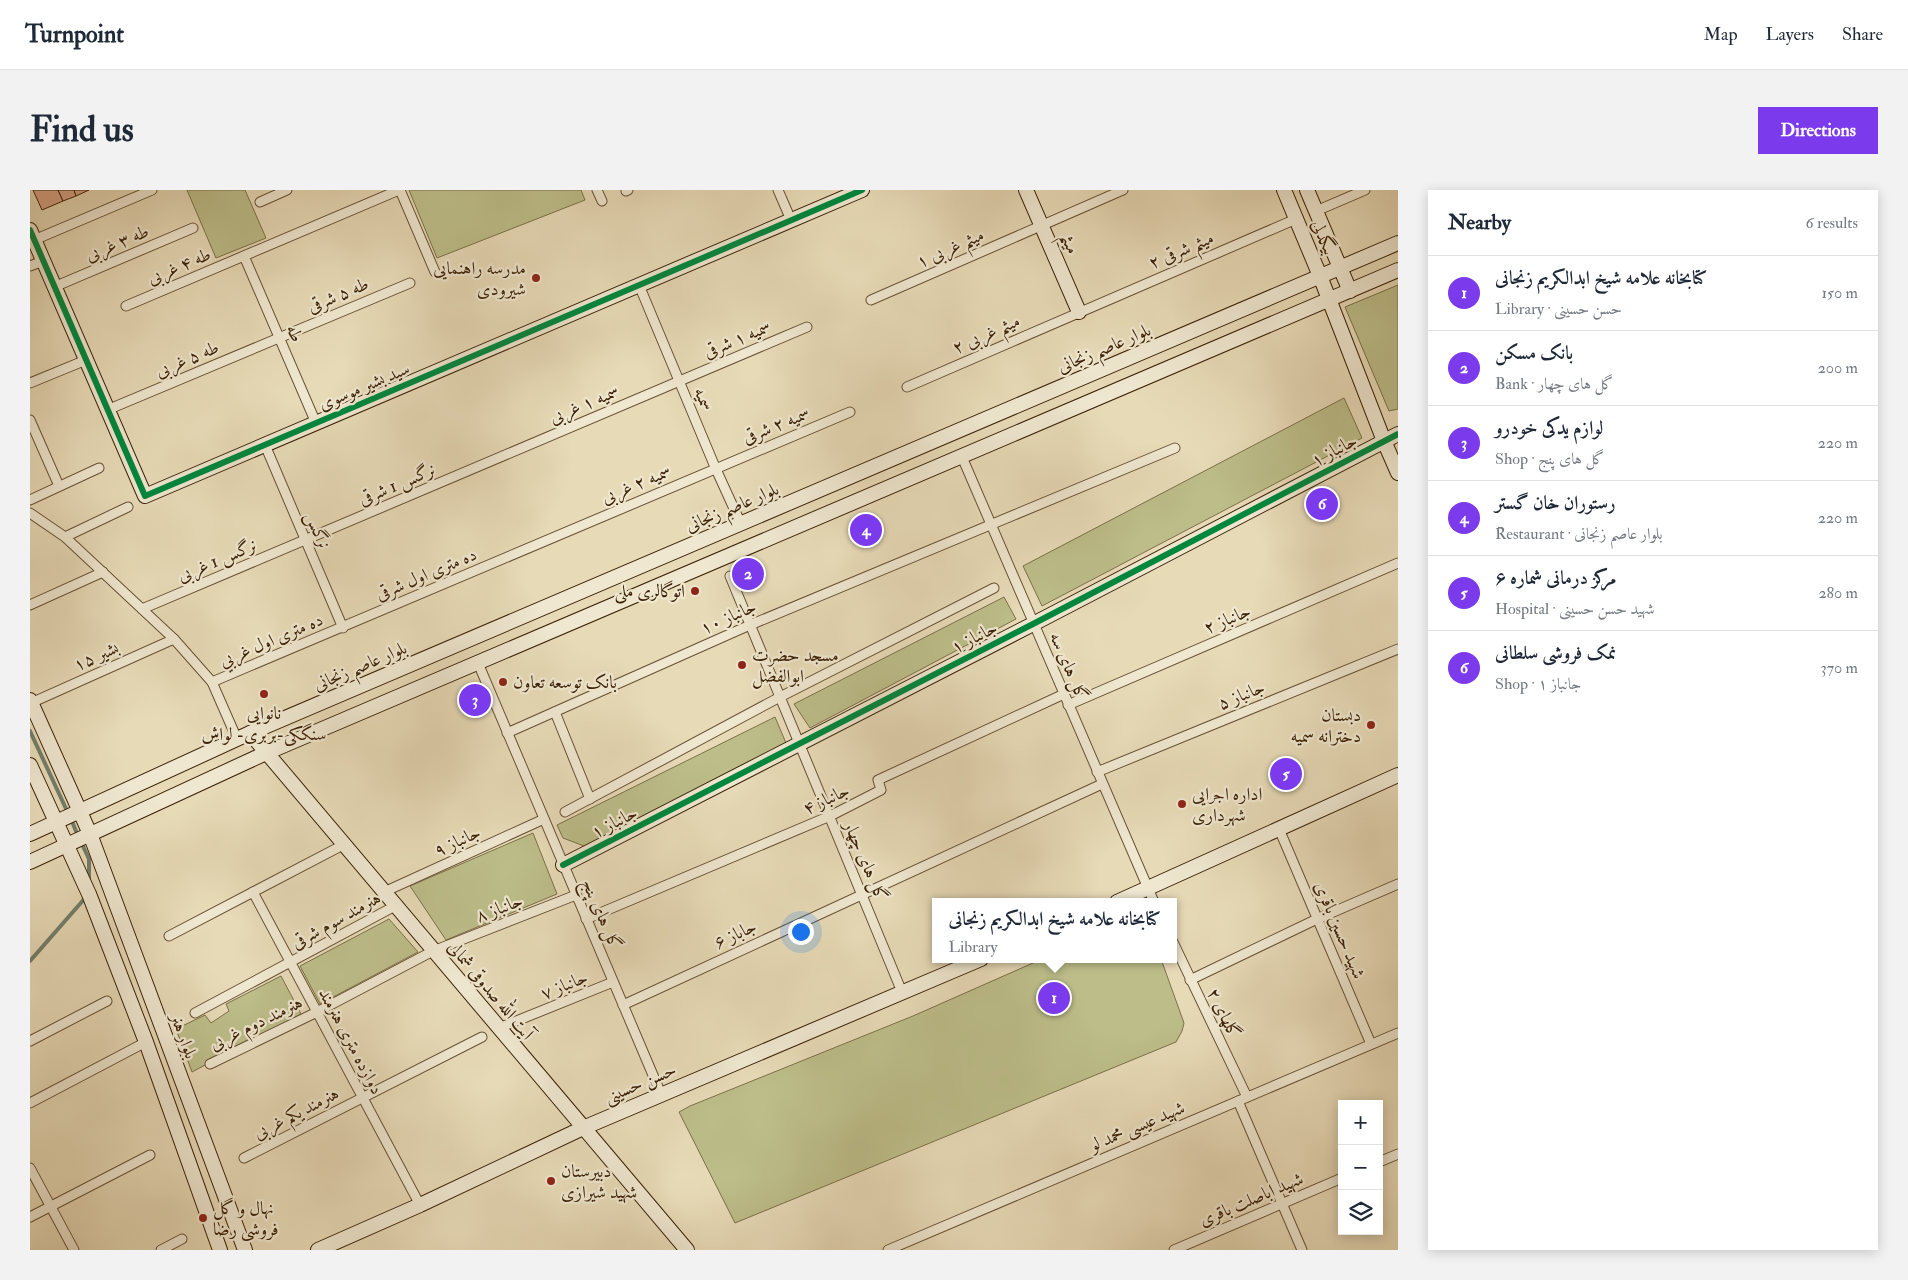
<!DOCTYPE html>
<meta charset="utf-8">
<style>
body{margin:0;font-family:"IM FELL Double Pica",Amiri,serif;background:#f2f2f3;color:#1f2937}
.controls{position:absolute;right:15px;bottom:15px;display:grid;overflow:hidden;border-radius:0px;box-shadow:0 2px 12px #0003}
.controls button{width:45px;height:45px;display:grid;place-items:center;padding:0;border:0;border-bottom:1px solid #e0e1e3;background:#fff;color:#1f2937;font:25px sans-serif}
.you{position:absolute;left:770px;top:741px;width:18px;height:18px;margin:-12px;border:4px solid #fff;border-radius:50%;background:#1a73e8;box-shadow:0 0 0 8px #1a73e833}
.badge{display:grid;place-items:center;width:32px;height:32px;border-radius:50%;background:#7c3aed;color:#fff;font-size:16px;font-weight:700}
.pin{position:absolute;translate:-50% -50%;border:2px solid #fff;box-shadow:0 1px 5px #0006}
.popup{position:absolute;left:902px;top:708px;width:245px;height:65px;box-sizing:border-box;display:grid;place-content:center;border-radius:0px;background:#fff;filter:drop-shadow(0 1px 4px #0005);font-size:16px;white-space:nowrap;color:#747a83}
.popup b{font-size:19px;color:#1f2937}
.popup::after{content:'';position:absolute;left:50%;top:100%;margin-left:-10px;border:10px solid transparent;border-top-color:#fff}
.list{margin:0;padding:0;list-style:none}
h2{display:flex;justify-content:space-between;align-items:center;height:65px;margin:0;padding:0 20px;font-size:21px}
h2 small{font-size:16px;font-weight:400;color:#747a83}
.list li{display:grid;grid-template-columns:32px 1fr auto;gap:15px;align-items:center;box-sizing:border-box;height:75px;padding:0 20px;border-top:1px solid #e0e1e3}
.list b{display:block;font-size:19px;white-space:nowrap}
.list p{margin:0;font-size:16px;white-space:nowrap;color:#747a83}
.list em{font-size:16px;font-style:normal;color:#747a83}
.icon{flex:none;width:28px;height:28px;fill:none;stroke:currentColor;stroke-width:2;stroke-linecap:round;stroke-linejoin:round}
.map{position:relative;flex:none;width:1368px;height:1060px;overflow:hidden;border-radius:0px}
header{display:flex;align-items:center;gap:30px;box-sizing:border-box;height:70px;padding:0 25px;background:#fff;border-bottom:1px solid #e0e1e3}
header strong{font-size:24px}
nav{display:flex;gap:28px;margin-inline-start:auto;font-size:18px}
.intro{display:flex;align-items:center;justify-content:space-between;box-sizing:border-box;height:120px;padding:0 30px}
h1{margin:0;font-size:35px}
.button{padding:12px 22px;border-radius:0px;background:#7c3aed;color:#fff;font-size:18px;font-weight:700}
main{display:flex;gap:30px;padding:0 30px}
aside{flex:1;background:#fff;border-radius:0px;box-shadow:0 2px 12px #0003}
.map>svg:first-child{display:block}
.green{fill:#bcbd89;stroke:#7c7048}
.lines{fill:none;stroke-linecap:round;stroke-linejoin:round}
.stream{stroke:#737e6b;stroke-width:4}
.building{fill:#d9a488;stroke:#3d2307}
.street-casing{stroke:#685133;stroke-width:11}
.secondary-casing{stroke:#3d2307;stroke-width:16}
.street{stroke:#efe7d0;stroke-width:9}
.secondary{stroke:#efe7d0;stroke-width:14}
.cycleway-casing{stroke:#efe7d0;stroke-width:9}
.cycleway{stroke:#00873e;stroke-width:6}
.poi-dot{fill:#8f2418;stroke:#efe7d0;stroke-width:2}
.labels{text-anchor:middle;stroke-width:4.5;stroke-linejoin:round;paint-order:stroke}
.street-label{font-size:18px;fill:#3d2307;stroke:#efe7d0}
.poi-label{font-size:18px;fill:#3d2307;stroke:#efe7d0;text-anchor:start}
</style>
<header>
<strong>Turnpoint</strong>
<nav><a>Map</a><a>Layers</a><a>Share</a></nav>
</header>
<div class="intro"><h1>Find us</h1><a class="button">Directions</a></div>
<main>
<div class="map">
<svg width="1368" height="1060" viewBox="0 0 1368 1060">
<rect width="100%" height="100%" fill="#e7dab7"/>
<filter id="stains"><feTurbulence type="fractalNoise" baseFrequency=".004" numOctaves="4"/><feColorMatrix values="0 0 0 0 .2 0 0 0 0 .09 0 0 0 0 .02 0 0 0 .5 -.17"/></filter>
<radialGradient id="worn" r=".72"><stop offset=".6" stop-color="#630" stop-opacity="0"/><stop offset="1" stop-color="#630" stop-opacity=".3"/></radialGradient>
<g class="green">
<polygon points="157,0 215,0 236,48 186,68"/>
<polygon points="379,0 551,0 555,10 407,68"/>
<polygon points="1368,95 1368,219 1359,221 1315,117"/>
<polygon points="1314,208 1332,248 1012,416 993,376"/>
<polygon points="974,407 986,429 780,538 764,514"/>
<polygon points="745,527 756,553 575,647 554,656 533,648 527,635"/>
<polygon points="503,643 527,704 416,750 380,696"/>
<polygon points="359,729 388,762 290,814 270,776"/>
<polygon points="1012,769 1131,769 1154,833 1152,841 1146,852 705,1033 649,922 660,916 883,826"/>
<polygon points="251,786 271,824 162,882 146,839 175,825 181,833 199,821 196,814"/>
</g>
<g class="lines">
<g class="stream">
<polyline points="0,541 38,623"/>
<polyline points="41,629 48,646"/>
<polyline points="51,652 59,669 59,691"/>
<polyline points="0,771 56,707"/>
</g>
</g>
<g class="building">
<polygon points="3,0 28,0 33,11 12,20"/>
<polygon points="28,0 44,0 46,6 33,11"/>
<polygon points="44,0 59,0 46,6"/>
</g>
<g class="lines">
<g class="street-casing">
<g id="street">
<polyline points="370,0 405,82"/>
<polyline points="567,0 572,11"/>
<polyline points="748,0 761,30"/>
<polyline points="596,1 598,0"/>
<polyline points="230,12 257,0"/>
<polyline points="1286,21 1335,0"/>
<polyline points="4,50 122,0"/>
<polyline points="214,66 286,233"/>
<polyline points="0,76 13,71"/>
<polyline points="609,95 685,277 711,334"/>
<polyline points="24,97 163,38"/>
<polyline points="841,110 1093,0"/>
<polyline points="96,116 369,0"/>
<polyline points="0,193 56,170"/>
<polyline points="877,197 1266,29"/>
<polyline points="77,220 380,93"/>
<polyline points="0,230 29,296"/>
<polyline points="235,255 313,438"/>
<polyline points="932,267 1124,712"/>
<polyline points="0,310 69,278"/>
<polyline points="0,323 35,347 144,449 182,492 207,549"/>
<polyline points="35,347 98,317"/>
<polyline points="700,386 872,802"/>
<polyline points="0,415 73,382"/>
<polyline points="112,419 777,137"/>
<polyline points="448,473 631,904"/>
<polyline points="182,492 820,222"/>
<polyline points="1,513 144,449"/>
<polyline points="1038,515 1368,373"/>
<polyline points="525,522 560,609"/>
<polyline points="477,543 720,435 1145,258"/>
<polyline points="1067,582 1368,459"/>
<polyline points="535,622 750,507 964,398"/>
<polyline points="1249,639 1341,854"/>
<polyline points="223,702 390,1015"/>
<polyline points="354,702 514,629"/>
<polyline points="556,729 800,626 851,600 848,590 1034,504"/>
<polyline points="139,746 313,655"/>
<polyline points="1143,752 1217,907"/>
<polyline points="1160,790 1287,729 1368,694"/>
<polyline points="593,815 1072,594"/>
<polyline points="165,823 365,716"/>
<polyline points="469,838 583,792"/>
<polyline points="0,851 77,811"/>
<polyline points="180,874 287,822 403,761 546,705"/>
<polyline points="1208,911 1272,1060"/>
<polyline points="0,913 116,852"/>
<polyline points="214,968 452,847"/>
<polyline points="1349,972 1368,964"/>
<polyline points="0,978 44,1060"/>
<polyline points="0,1027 120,965"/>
<polyline points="131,1060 152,1049"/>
<polyline points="858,1060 1368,843"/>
<polyline points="1144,1060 1312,988"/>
</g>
</g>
<g class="secondary-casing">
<g id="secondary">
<polyline points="996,0 1049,122"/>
<polyline points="1254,0 1290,86 1354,251 1368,283"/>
<polyline points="1277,0 1320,101"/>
<polyline points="0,40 115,306 832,0"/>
<polyline points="0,510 60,644 215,1060"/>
<polyline points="220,543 657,1060"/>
<polyline points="0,575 59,704 116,852 190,1060"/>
<polyline points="0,644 220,543 1368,53"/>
<polyline points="0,672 236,563 1368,80"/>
<polyline points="533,675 1003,434 1368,244"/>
<polyline points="1087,712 1368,585"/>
<polyline points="288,1060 390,1015 553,938 951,769"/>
</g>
</g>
<use href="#street" class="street"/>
<use href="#secondary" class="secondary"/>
<g class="cycleway-casing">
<g id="cycleway">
<polyline points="0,40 115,306 832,0"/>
<polyline points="533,675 1003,434 1368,244"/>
</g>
</g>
<use href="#cycleway" class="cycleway"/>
</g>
<g class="poi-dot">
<circle cx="506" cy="88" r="5"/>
<circle cx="665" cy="401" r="5"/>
<circle cx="712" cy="475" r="5"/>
<circle cx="473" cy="492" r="5"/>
<circle cx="234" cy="504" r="5"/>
<circle cx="1341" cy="535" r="5"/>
<circle cx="1152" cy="614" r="5"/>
<circle cx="521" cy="991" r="5"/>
<circle cx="173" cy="1028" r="5"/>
</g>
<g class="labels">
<g class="street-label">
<text transform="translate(1294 47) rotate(67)" y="6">بیگدلی</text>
<text transform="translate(87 53) rotate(-23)" y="6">طه ۳ غربی</text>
<text transform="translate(1040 53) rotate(66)" y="6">میثم</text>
<text transform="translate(920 58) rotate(-24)" y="6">میثم غربی ۱</text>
<text transform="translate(1151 60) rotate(-23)" y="6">میثم شرقی ۲</text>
<text transform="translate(149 76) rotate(-23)" y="6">طه ۴ غربی</text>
<text transform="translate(308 105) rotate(-23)" y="6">طه ۵ شرقی</text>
<text transform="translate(265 143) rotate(66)" y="6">طه</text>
<text transform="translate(956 144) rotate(-24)" y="6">میثم غربی ۲</text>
<text transform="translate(707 149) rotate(-23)" y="6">سمیه ۱ شرقی</text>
<text transform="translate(1074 158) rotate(-23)" y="6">بلوار عاصم زنجانی</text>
<text transform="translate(157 169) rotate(-23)" y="6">طه ۵ غربی</text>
<text transform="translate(334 196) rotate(-23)" y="6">سید بشیر موسوی</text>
<text transform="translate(674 209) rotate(68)" y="6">سمیه</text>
<text transform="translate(554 214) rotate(-23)" y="6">سمیه ۱ غربی</text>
<text transform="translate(746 235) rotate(-22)" y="6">سمیه ۲ شرقی</text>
<text transform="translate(1304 260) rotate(-28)" y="6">جانباز ۱</text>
<text transform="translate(367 294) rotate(-23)" y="6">نرگس 1 شرقی</text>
<text transform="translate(606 294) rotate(-23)" y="6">سمیه ۲ غربی</text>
<text transform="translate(702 317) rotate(-23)" y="6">بلوار عاصم زنجانی</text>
<text transform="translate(288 340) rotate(67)" y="6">نرگس</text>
<text transform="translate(187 370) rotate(-23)" y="6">نرگس 1 غربی</text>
<text transform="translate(396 384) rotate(-23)" y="6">ده متری اول شرقی</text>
<text transform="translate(698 427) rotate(-24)" y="6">جانباز ۱۰</text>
<text transform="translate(1197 429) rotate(-23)" y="6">جانباز ۲</text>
<text transform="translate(944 447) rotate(-27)" y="6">جانباز ۱</text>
<text transform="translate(241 450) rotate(-23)" y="6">ده متری اول غربي</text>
<text transform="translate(66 466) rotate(-24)" y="6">بشیر ۱۵</text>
<text transform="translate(330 476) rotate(-23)" y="6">بلوار عاصم زنجانی</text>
<text transform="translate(1039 476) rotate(67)" y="6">گل های سه</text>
<text transform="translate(1211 505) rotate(-22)" y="6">جانباز ۵</text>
<text transform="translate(796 609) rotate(-25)" y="6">جانباز ۴</text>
<text transform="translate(584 632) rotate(-27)" y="6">جانباز ۱</text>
<text transform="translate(427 651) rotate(-25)" y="6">جانباز ۹</text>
<text transform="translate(836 671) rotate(67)" y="6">گل های چهار</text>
<text transform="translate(469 718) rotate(-21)" y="6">جانباز ۸</text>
<text transform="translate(572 724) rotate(67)" y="6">گل های پنج</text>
<text transform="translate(306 730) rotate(-29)" y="6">هنرمند سوم شرقی</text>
<text transform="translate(1310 740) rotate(67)" y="6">شهید حسین باقری</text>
<text transform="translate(705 744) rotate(-25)" y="6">جاباز ۶</text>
<text transform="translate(534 795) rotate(-22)" y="6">جانباز ۷</text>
<text transform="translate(461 800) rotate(50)" y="6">آیت الله صدوقی شمالی</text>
<text transform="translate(1194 823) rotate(64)" y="6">گلهای ۲</text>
<text transform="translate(226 833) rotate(-26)" y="6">هنرمند دوم غربی</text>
<text transform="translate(154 846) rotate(70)" y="6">بلوار هنر</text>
<text transform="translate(321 851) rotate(62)" y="6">دوازده متری هنرمند</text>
<text transform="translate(610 893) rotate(-23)" y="6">حسن حسینی</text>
<text transform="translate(266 923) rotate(-27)" y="6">هنرمند یکم غربی</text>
<text transform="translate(1107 936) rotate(-23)" y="6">شهید عیسی محمد لو</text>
<text transform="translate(1221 1009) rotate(-23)" y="6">شهید اباصلت باقری</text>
</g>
<g class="poi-label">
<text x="496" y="84" text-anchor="end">مدرسه راهنمایی<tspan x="496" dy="21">شیرودی</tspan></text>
<text x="655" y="407" text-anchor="end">اتوگالری ملی</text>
<text x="722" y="471">مسجد حضرت<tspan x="722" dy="21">ابوالفضل</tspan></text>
<text x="483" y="498">بانک توسعه تعاون</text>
<text x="234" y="529" text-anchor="middle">نانوایی<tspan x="234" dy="21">سنگکی-بربری- لواش</tspan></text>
<text x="1331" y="531" text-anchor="end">دبستان<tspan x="1331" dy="21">دخترانه سمیه</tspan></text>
<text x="1162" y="610">اداره اجرایی<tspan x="1162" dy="21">شهرداری</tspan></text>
<text x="531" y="987">دبیرستان<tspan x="531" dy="21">شهید شیرازی</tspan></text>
<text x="183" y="1024">نهال و گل<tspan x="183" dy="21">فروشی رضا</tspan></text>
</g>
</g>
<rect width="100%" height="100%" filter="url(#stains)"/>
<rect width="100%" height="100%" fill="url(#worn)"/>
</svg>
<div class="controls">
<button>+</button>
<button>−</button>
<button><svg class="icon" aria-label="layers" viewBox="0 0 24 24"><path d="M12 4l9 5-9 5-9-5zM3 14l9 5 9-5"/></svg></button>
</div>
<div class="you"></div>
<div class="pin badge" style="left:1024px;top:808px">1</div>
<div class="popup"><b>کتابخانه علامه شیخ ابدالکریم زنجانی</b>Library</div>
<div class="pin badge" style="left:718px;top:384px">2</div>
<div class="pin badge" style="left:445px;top:510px">3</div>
<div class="pin badge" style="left:836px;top:340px">4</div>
<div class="pin badge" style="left:1256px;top:584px">5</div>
<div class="pin badge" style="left:1292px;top:314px">6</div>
</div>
<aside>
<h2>Nearby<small>6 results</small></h2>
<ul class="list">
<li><span class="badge">1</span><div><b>کتابخانه علامه شیخ ابدالکریم زنجانی</b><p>Library · حسن حسینی</p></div><em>150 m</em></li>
<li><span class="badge">2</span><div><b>بانک مسکن</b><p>Bank · گل های چهار</p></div><em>200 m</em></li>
<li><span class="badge">3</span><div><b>لوازم یدکی خودرو</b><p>Shop · گل های پنج</p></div><em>220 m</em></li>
<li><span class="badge">4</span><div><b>رستوران خان گستر</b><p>Restaurant · بلوار عاصم زنجانی</p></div><em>220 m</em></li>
<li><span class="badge">5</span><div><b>مرکز درمانی شماره ۶</b><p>Hospital · شهید حسن حسینی</p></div><em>280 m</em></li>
<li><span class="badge">6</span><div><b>نمک فروشی سلطانی</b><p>Shop · جانباز ۱</p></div><em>370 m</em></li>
</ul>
</aside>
</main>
